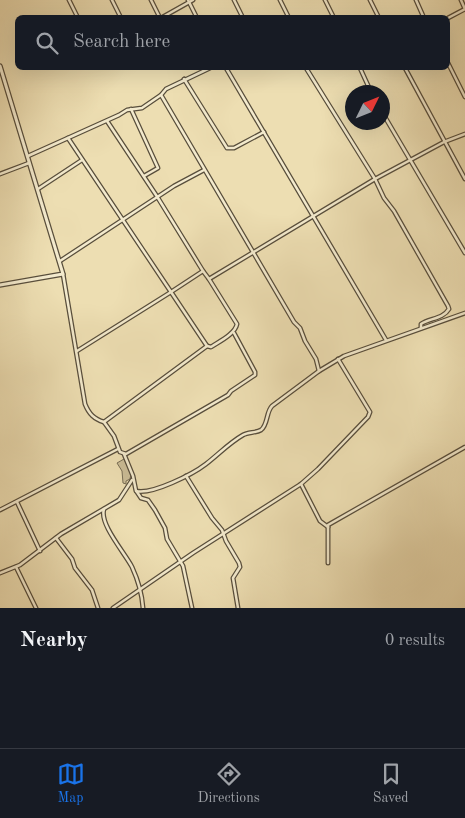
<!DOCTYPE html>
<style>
body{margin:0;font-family:"Old Standard TT",serif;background:#242831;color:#f1f3f6}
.compass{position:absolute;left:345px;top:85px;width:45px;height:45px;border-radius:50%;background:#171b24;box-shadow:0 5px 20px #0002;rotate:47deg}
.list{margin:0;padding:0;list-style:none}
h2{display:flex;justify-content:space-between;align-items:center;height:65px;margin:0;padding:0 20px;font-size:21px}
h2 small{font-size:16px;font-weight:400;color:#9ea1a6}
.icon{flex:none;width:28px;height:28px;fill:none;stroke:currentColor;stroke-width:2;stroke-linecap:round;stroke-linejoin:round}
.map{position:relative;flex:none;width:465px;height:608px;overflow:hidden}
.search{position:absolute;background:#171b24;box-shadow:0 5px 20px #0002;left:15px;right:15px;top:15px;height:55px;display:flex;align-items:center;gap:12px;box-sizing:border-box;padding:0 18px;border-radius:8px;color:#9ea1a6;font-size:19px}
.sheet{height:140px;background:#171b24}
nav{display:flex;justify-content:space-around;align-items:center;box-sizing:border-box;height:70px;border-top:1px solid #363941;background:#171b24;font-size:14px;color:#9ea1a6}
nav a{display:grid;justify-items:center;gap:2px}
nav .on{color:#1a73e8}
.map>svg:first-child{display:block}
.green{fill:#cbbd97;stroke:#786e56}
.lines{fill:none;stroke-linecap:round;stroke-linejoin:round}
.minor-casing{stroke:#584e3c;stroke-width:5}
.tertiary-casing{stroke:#584e3c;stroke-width:5.5}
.minor{stroke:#f3eacd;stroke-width:2.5}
.tertiary{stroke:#f3eacd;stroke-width:3}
</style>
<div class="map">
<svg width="465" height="608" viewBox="0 0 465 608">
<rect width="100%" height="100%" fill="#eddeb2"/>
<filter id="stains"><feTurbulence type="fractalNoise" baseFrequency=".004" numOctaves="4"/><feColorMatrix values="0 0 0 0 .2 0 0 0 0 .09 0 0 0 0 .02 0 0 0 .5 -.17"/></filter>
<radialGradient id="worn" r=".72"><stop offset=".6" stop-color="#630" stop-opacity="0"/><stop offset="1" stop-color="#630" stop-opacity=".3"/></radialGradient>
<polygon class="green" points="124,459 131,474 130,479 126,481 126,484 123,483 122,471 117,463"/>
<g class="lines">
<g class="minor-casing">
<g id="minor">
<polyline points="69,0 78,18"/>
<polyline points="112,0 121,18"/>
<polyline points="151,0 160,18"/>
<polyline points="188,0 197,18"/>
<polyline points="234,0 243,18"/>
<polyline points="280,0 289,18"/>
<polyline points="325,0 334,18"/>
<polyline points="370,0 379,18"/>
<polyline points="416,0 424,18"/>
<polyline points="461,0 465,9"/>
<polyline points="161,18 193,0"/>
<polyline points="448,18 465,9"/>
<polyline points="448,63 465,97"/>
<polyline points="210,68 166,89 161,95 294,322 300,328 305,341 316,359 319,371 344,356 465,313"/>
<polyline points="226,68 386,340"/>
<path d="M306 68 375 179 384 198 394 211 448 306 449 309C443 319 430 318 421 324V328"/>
<polyline points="360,68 371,92"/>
<polyline points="405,68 465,179"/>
<polyline points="184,79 227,148 234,148 264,132"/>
<polyline points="131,109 158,168 144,176"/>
<polyline points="382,112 465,253"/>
<polyline points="107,121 158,198 203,271"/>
<polyline points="68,138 119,115 127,110 142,108 161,95"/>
<polyline points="28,156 68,138 171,292 77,351"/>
<polyline points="0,174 29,163"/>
<polyline points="38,189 82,160"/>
<polyline points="60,261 174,186 204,170"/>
<path d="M63 274 85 404C89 414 94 419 104 422L207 346 171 292 203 271 209 279 375 179 444 142 465 134"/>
<path d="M207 346 211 347C220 341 235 334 237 324L209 279"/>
<polyline points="104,422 114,436 120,452 126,454 228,395 231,391 255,375 255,372 234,333"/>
<path d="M124 454 133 476 136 491C152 495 193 474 206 464 219 454 229 443 243 435 248 432 256 433 261 430 268 425 266 412 272 406L319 371"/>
<polyline points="186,476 212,518 222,530 226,541 239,563 240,567 233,578 238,608"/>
<polyline points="301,484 320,521 328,527"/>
<polyline points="137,492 141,498 148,500 155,510 165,528 167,539 183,566 192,608"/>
<polyline points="17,502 40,551"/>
<path d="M104 509C99 524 125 553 132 567 138 580 142 594 143 608"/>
<polyline points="0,510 118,449"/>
<polyline points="56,538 72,559 75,568 92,590 98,608"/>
<polyline points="328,563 328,525 465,447"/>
<polyline points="16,567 36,608"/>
<polyline points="0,573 20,565 61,534 119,500 132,480"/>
<polyline points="113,608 193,553 301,484 318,469 368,417 370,412 338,359"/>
</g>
</g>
<g class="tertiary-casing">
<polyline id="tertiary" points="0,66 63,274 0,285"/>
</g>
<use href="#minor" class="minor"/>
<use href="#tertiary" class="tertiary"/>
</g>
<rect width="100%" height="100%" filter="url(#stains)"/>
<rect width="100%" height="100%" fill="url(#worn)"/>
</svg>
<svg class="compass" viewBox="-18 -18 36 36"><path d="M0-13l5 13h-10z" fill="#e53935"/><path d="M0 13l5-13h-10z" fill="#9ea1a6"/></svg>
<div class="search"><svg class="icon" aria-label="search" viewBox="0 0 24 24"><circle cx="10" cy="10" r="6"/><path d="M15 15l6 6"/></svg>Search here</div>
</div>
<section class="sheet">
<h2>Nearby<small>0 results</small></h2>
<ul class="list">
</ul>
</section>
<nav>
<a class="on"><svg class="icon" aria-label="map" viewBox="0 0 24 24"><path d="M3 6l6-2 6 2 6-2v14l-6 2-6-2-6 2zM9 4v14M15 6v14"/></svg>Map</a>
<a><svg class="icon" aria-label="directions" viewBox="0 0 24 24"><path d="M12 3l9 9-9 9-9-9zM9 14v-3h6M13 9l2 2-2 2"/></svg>Directions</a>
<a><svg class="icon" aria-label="saved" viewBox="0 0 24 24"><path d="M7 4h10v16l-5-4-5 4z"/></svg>Saved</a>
</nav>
